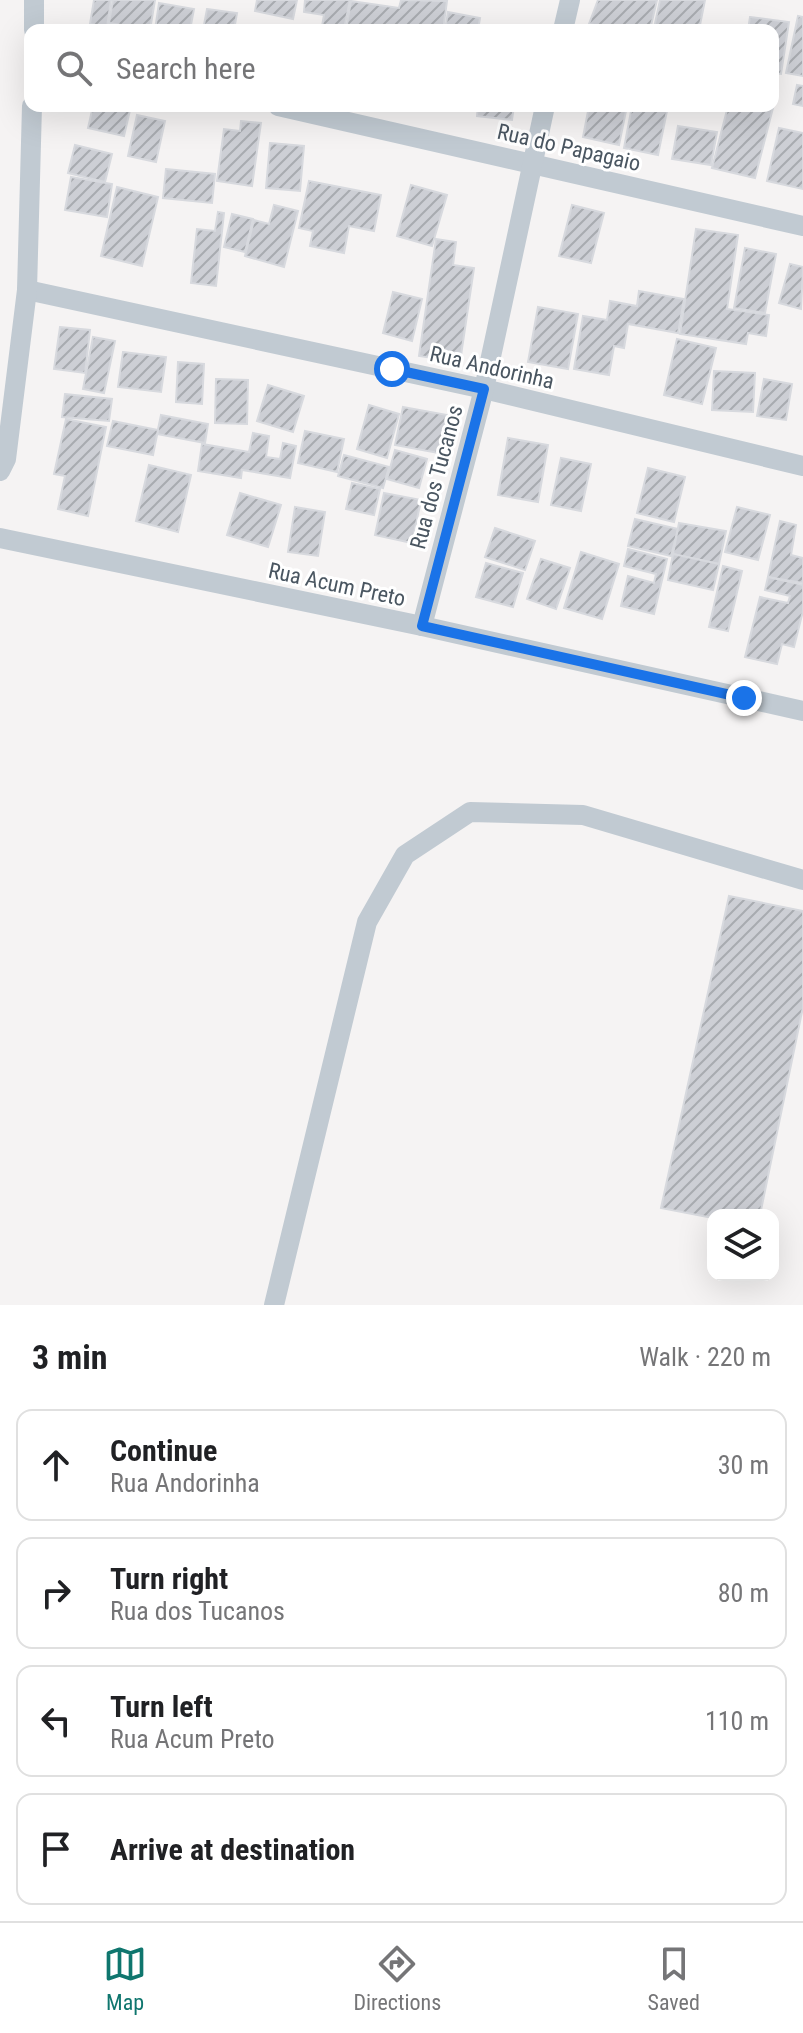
<!DOCTYPE html>
<meta charset="utf-8">
<style>
body{margin:0;font-family:"Roboto Condensed",sans-serif;background:#f6f6f6;color:#202124}
.controls{position:absolute;right:24px;bottom:24px;display:grid;overflow:hidden;border-radius:16px;box-shadow:0 8px 32px #0002}
.controls button{width:72px;height:72px;display:grid;place-items:center;padding:0;border:0;border-bottom:2px solid #e0e0e0;background:#fff;color:#202124;font:40px sans-serif}
.stop{position:absolute;width:24px;height:24px;margin:-18px;border:6px solid #1a73e8;border-radius:50%;background:#fff}
.stop.end{background:#1a73e8;border-color:#fff;box-shadow:0 2px 8px #0008}
.list{margin:0;padding:0;list-style:none}
h2{display:flex;justify-content:space-between;align-items:center;height:104px;margin:0;padding:0 32px;font-size:34px}
h2 small{font-size:26px;font-weight:400;color:#757577}
.list li{display:grid;grid-template-columns:52px 1fr auto;gap:24px;align-items:center;box-sizing:border-box;height:112px;margin:0 16px 16px;padding:0 16px;border:2px solid #e0e0e0;border-radius:16px}
.list b{display:block;font-size:30px;white-space:nowrap}
.list p{margin:0;font-size:26px;white-space:nowrap;color:#757577}
.list em{font-size:26px;font-style:normal;color:#757577}
.icon{flex:none;width:44px;height:44px;fill:none;stroke:currentColor;stroke-width:2;stroke-linecap:round;stroke-linejoin:round}
.map{position:relative;flex:none;width:803px;height:1305px;overflow:hidden}
.search{position:absolute;background:#fff;box-shadow:0 8px 32px #0002;left:24px;right:24px;top:24px;height:88px;display:flex;align-items:center;gap:20px;box-sizing:border-box;padding:0 28px;border-radius:16px;color:#757577;font-size:30px}
.sheet{height:616px;background:#fff}
nav{display:flex;justify-content:space-around;align-items:center;box-sizing:border-box;height:112px;border-top:2px solid #e0e0e0;background:#fff;font-size:22px;color:#757577}
nav a{display:grid;justify-items:center;gap:4px}
nav .on{color:#0f766e}
.map>svg:first-child{display:block}
.building{fill:url(#building-hatch);stroke:#d7d9de;stroke-width:2}
.lines{fill:none;stroke-linecap:round;stroke-linejoin:round}
.street{stroke:#c1cad2;stroke-width:20}
.route{stroke:#1a73e8;stroke-width:10}
.labels{text-anchor:middle;stroke-width:6;stroke-linejoin:round;paint-order:stroke}
.street-label{font-size:22px;fill:#4a5661;stroke:#fff}
</style>
<div class="map">
<svg width="803" height="1305" viewBox="0 0 803 1305">
<defs>
<pattern id="building-hatch" width="6" height="6" patternUnits="userSpaceOnUse" patternTransform="scale(2)"><rect width="6" height="6" fill="#cdcfd5"/><path d="M-1 1l2-2M0 6l6-6M5 7l2-2" fill="none" stroke="#a8abb0"/></pattern>
</defs>
<rect width="100%" height="100%" fill="#f5f3f3"/>
<g class="building">
<polygon points="94,0 111,0 107,27 90,24"/>
<polygon points="113,0 155,0 150,30 109,23"/>
<polygon points="257,0 297,0 293,19 255,11"/>
<polygon points="305,0 350,0 344,29 322,26 324,15 304,12"/>
<polygon points="401,0 447,1 443,30 346,30 351,1 399,8"/>
<polygon points="598,0 657,0 650,30 620,30 589,24"/>
<polygon points="660,0 705,0 699,30 654,28"/>
<polygon points="159,3 194,9 190,30 155,30"/>
<polygon points="207,9 237,13 234,30 203,30"/>
<polygon points="448,12 480,18 478,30 445,30"/>
<polygon points="798,16 803,17 803,76 786,73"/>
<polygon points="750,17 789,22 781,74 773,73 773,30 748,30"/>
<polygon points="797,85 803,86 803,106 793,104"/>
<polygon points="93,106 131,106 124,136 88,128"/>
<polygon points="478,106 514,106 512,120 477,116"/>
<polygon points="589,106 627,106 619,145 583,137"/>
<polygon points="632,106 668,106 658,155 624,148"/>
<polygon points="728,106 773,108 755,178 712,168"/>
<polygon points="137,115 165,121 156,162 128,156"/>
<polygon points="241,121 261,123 252,186 217,181 224,129 240,131"/>
<polygon points="678,126 717,132 711,165 672,159"/>
<polygon points="779,128 803,133 803,189 767,181"/>
<polygon points="270,143 304,146 300,191 266,188"/>
<polygon points="75,145 112,154 105,182 68,173"/>
<polygon points="166,169 215,174 212,203 163,198"/>
<polygon points="71,177 112,184 107,217 65,210"/>
<polygon points="309,181 381,195 374,231 349,226 344,253 310,246 313,231 299,228"/>
<polygon points="411,185 447,195 432,246 397,236"/>
<polygon points="117,187 158,197 142,266 101,256"/>
<polygon points="274,205 298,211 284,267 245,256 254,220 269,224"/>
<polygon points="572,205 604,213 591,263 559,256"/>
<polygon points="218,212 224,213 216,286 191,283 197,229 215,231"/>
<polygon points="232,214 253,219 245,252 224,247"/>
<polygon points="696,229 738,235 727,309 769,315 766,336 748,333 746,344 680,334"/>
<polygon points="436,239 456,242 453,265 474,268 460,362 419,356"/>
<polygon points="745,248 776,254 765,313 734,308"/>
<polygon points="790,264 803,267 801,309 779,303"/>
<polygon points="639,291 684,299 678,333 628,324 624,348 614,346 609,375 574,369 583,316 607,320 610,301 637,306"/>
<polygon points="393,292 422,299 412,341 383,333"/>
<polygon points="538,307 578,314 568,369 528,362"/>
<polygon points="60,327 90,330 85,373 54,369"/>
<polygon points="93,337 115,341 104,393 83,389"/>
<polygon points="677,339 716,348 702,404 664,395"/>
<polygon points="123,352 166,357 161,392 118,387"/>
<polygon points="178,362 204,364 202,404 176,402"/>
<polygon points="714,371 755,373 753,412 712,410"/>
<polygon points="216,379 248,380 247,424 215,423"/>
<polygon points="764,379 792,384 786,420 757,416"/>
<polygon points="268,385 304,396 293,432 257,421"/>
<polygon points="65,394 112,399 109,421 62,417"/>
<polygon points="369,405 399,414 387,458 357,449"/>
<polygon points="403,407 447,415 439,453 395,445"/>
<polygon points="161,415 208,424 205,443 157,434"/>
<polygon points="66,419 106,427 88,516 58,509 65,476 54,474"/>
<polygon points="113,421 158,430 153,455 107,446"/>
<polygon points="305,431 344,439 337,472 298,463"/>
<polygon points="253,433 269,436 266,457 280,459 283,443 296,446 290,478 242,470 241,478 198,471 202,444 249,452"/>
<polygon points="508,438 548,445 538,502 498,495"/>
<polygon points="395,450 427,459 419,488 387,479"/>
<polygon points="344,455 389,467 383,488 338,476"/>
<polygon points="561,458 591,464 581,511 551,505"/>
<polygon points="149,465 191,475 178,532 136,521"/>
<polygon points="648,468 685,477 674,522 637,513"/>
<polygon points="352,483 380,489 374,515 346,509"/>
<polygon points="240,493 281,505 268,547 227,535"/>
<polygon points="384,493 421,500 412,543 375,535"/>
<polygon points="295,507 325,512 318,556 288,552"/>
<polygon points="737,507 770,515 758,560 725,552"/>
<polygon points="635,519 678,529 671,556 628,546"/>
<polygon points="780,521 796,525 791,555 803,558 803,583 768,577"/>
<polygon points="679,523 726,531 719,564 673,554"/>
<polygon points="495,528 535,541 525,570 485,557"/>
<polygon points="628,549 667,559 654,614 621,606 628,576 654,583 656,574 624,566"/>
<polygon points="581,552 619,564 602,619 564,608"/>
<polygon points="673,554 719,564 713,590 668,580"/>
<polygon points="541,559 570,568 556,609 527,599"/>
<polygon points="486,563 523,573 513,607 476,597"/>
<polygon points="723,566 742,571 728,631 709,627"/>
<polygon points="768,577 803,585 803,611 794,647 782,644 777,664 745,657 760,597 788,603 790,596 765,590"/>
<polygon points="729,896 803,911 803,1007 760,1215 713,1215 713,1218 661,1208"/>
</g>
<g class="lines">
<g class="street">
<polyline points="34,30 34,0"/>
<polyline points="563,30 570,0"/>
<polyline points="278,106 803,226"/>
<polyline points="27,290 484,389 803,466"/>
<polyline points="0,471 6,459 27,290 32,106"/>
<polyline points="0,538 422,626 803,711"/>
<polyline points="422,626 484,389 545,106"/>
<polyline points="274,1305 367,922 405,855 470,812 583,815 803,880"/>
</g>
</g>
<g class="lines">
<polyline class="route" points="392,369 484,389 422,626 744,698"/>
</g>
<g class="labels">
<g class="street-label">
<text transform="translate(569 147) rotate(13)" y="8">Rua do Papagaio</text>
<text transform="translate(492 367) rotate(13)" y="8">Rua Andorinha</text>
<text transform="translate(436 477) rotate(-75)" y="8">Rua dos Tucanos</text>
<text transform="translate(337 584) rotate(12)" y="8">Rua Acum Preto</text>
</g>
</g>
</svg>
<div class="controls">
<button><svg class="icon" aria-label="layers" viewBox="0 0 24 24"><path d="M12 4l9 5-9 5-9-5zM3 14l9 5 9-5"/></svg></button>
</div>
<div class="stop" style="left:392px;top:369px"></div>
<div class="stop end" style="left:744px;top:698px"></div>
<div class="search"><svg class="icon" aria-label="search" viewBox="0 0 24 24"><circle cx="10" cy="10" r="6"/><path d="M15 15l6 6"/></svg>Search here</div>
</div>
<section class="sheet">
<h2>3 min<small>Walk · 220 m</small></h2>
<ul class="list">
<li><svg class="icon" aria-label="ahead" viewBox="0 0 24 24"><path d="M12 20V5M6 11l6-6 6 6"/></svg><div><b>Continue</b><p>Rua Andorinha</p></div><em>30 m</em></li>
<li><svg class="icon" aria-label="right" viewBox="0 0 24 24"><path d="M7 20v-9h11M14 6l5 5-5 5"/></svg><div><b>Turn right</b><p>Rua dos Tucanos</p></div><em>80 m</em></li>
<li><svg class="icon" aria-label="left" viewBox="0 0 24 24"><path d="M17 20v-9H6M10 6l-5 5 5 5"/></svg><div><b>Turn left</b><p>Rua Acum Preto</p></div><em>110 m</em></li>
<li><svg class="icon" aria-label="arrive" viewBox="0 0 24 24"><path d="M6 21V4h12l-3 4 3 4H6"/></svg><div><b>Arrive at destination</b></div></li>
</ul>
</section>
<nav>
<a class="on"><svg class="icon" aria-label="map" viewBox="0 0 24 24"><path d="M3 6l6-2 6 2 6-2v14l-6 2-6-2-6 2zM9 4v14M15 6v14"/></svg>Map</a>
<a><svg class="icon" aria-label="directions" viewBox="0 0 24 24"><path d="M12 3l9 9-9 9-9-9zM9 14v-3h6M13 9l2 2-2 2"/></svg>Directions</a>
<a><svg class="icon" aria-label="saved" viewBox="0 0 24 24"><path d="M7 4h10v16l-5-4-5 4z"/></svg>Saved</a>
</nav>
